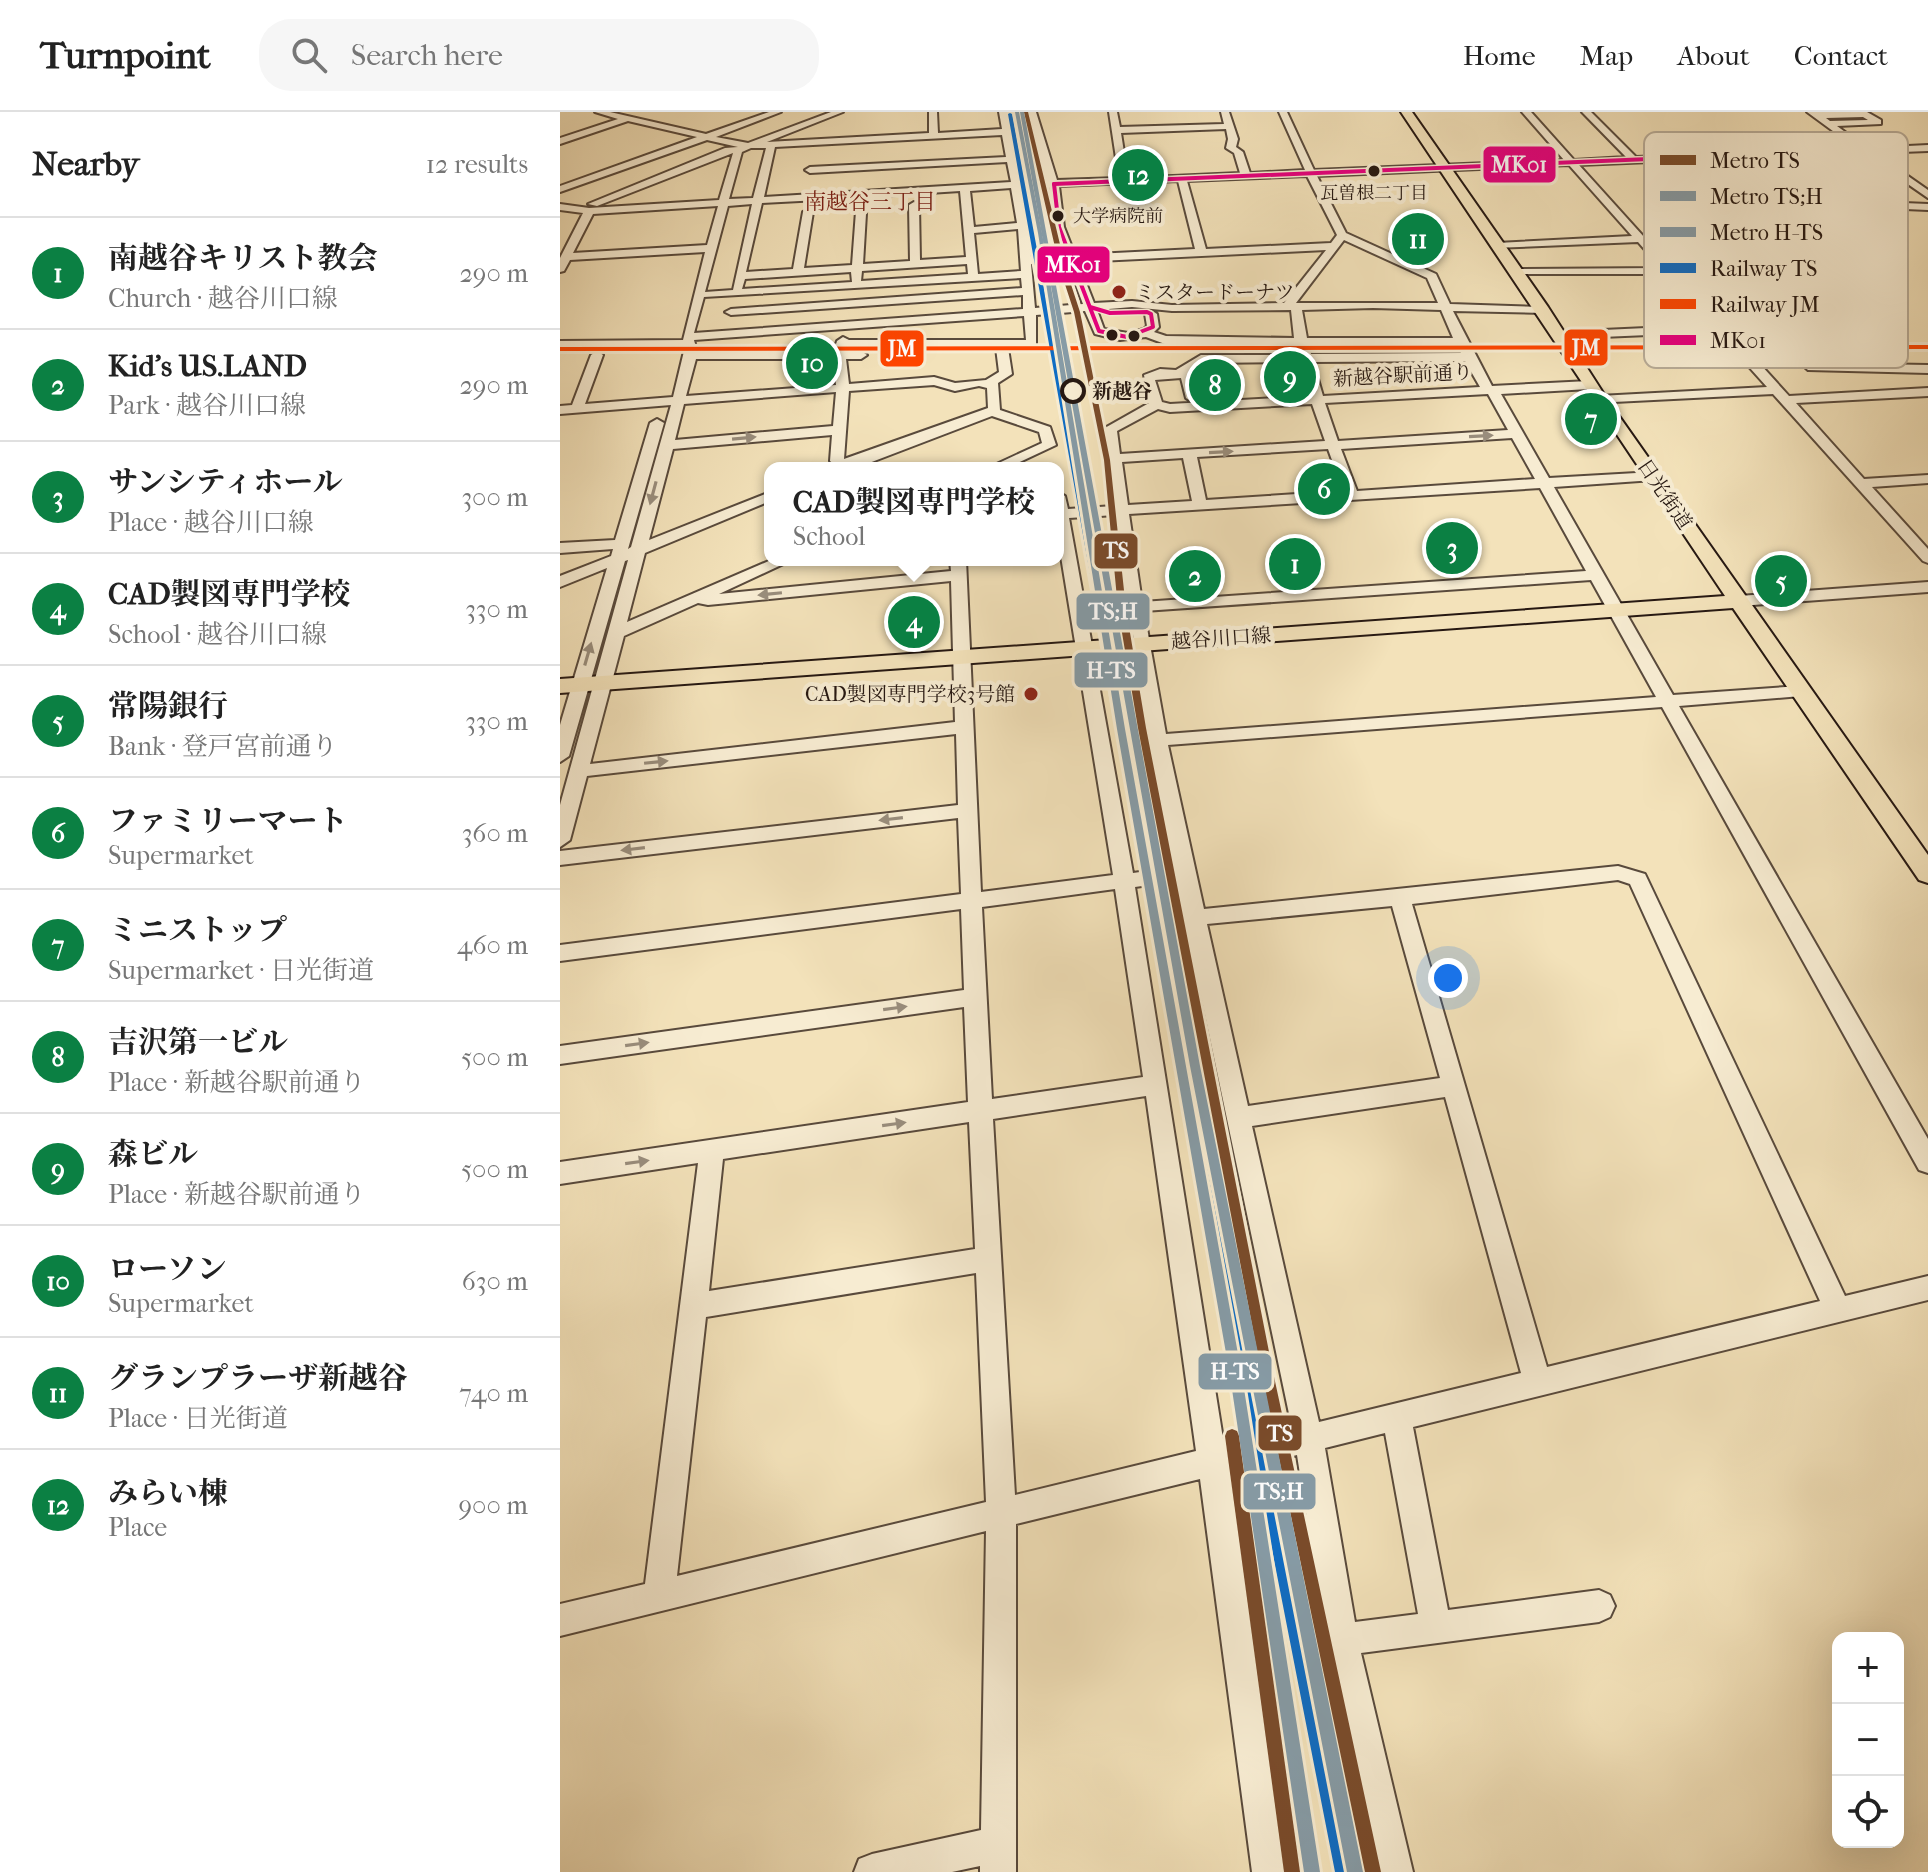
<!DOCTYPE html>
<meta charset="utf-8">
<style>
body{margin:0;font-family:"IM FELL French Canon","Noto Serif JP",serif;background:#f6f6f6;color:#222}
.controls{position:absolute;right:24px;bottom:24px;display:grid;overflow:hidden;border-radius:16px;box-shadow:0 8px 32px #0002}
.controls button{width:72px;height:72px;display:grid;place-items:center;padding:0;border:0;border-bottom:2px solid #e0e0e0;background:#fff;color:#222;font:40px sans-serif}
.you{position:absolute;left:888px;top:866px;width:28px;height:28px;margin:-20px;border:6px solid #fff;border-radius:50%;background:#1a73e8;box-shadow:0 0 0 12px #1a73e833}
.badge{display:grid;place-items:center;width:52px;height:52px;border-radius:50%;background:#0b8043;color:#fff;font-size:26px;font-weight:700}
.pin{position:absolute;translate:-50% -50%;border:4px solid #fff;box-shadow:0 2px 8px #0006}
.popup{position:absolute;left:204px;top:350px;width:300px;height:104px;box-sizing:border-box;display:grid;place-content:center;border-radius:16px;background:#fff;filter:drop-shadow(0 2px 6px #0005);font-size:26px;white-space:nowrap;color:#767676}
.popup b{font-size:30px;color:#222}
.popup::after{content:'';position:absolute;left:50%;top:100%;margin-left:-16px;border:16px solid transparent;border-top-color:#fff}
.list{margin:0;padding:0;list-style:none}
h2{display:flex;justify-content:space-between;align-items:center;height:104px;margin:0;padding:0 32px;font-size:34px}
h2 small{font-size:26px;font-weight:400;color:#767676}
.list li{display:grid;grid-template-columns:52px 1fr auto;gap:24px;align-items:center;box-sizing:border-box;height:112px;padding:0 32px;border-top:2px solid #e0e0e0}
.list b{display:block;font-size:30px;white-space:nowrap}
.list p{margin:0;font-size:26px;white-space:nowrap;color:#767676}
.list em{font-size:26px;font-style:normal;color:#767676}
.icon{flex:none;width:44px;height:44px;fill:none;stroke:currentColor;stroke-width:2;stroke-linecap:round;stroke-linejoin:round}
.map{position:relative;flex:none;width:1368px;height:1760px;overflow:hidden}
header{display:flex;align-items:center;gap:48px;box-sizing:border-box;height:112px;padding:0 40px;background:#fff;border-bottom:2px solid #e0e0e0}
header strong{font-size:38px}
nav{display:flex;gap:44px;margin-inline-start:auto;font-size:28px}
.search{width:560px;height:72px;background:#f6f6f6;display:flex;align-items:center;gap:20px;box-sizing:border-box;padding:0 28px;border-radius:32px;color:#767676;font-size:30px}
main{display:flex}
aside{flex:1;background:#fff}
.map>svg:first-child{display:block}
.green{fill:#c0c28c;stroke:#736d4f;stroke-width:2}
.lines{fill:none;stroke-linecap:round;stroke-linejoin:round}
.minor-casing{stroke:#594a3c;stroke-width:4}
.major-casing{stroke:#261812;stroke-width:4}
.minor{fill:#f7ecd2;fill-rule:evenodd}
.major{fill:#f3e2ba;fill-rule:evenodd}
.bus-1-casing{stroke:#f7ecd2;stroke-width:7}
.bus-1{stroke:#e5007d;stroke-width:4}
.rail-1-casing{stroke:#f7ecd2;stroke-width:6}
.rail-2-casing{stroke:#f7ecd2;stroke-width:6}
.rail-1{fill:#0f6cc3;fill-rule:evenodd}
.rail-2{fill:#ff4500;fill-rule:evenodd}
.metro-1-casing{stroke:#f7ecd2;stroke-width:6}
.metro-2-casing{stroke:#f7ecd2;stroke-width:6}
.metro-3-casing{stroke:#f7ecd2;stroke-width:6}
.metro-1{fill:#7a4b2a;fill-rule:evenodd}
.metro-2{fill:#869ba6;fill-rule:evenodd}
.metro-3{fill:#869ba6;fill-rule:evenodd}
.oneway{fill:#998d7c}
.bus-dot{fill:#261812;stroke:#f7ecd2;stroke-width:3}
.poi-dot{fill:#8f2418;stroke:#f7ecd2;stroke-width:3}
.stop-dot{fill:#f7ecd2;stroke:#261812;stroke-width:4}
.labels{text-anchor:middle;stroke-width:8;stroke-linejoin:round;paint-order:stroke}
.far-bus-label{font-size:18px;fill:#261812;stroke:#f7ecd2}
.far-poi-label{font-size:20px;fill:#261812;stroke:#f7ecd2;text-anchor:start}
.far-street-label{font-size:20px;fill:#261812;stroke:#f7ecd2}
.far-stop-label{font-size:20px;font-weight:bold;fill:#261812;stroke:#f7ecd2;text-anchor:start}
.far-neighbourhood-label{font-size:22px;fill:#7a1f14;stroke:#f7ecd2}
.key{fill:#f7ecd2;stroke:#b8ac98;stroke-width:2}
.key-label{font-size:22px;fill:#261812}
.line-badge{stroke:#f7ecd2;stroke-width:3}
.badge-label{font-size:22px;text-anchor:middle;font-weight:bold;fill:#fff}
</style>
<header>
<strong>Turnpoint</strong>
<div class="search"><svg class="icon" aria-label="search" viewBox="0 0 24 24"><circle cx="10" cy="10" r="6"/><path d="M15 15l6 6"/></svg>Search here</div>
<nav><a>Home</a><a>Map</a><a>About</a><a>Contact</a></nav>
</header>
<main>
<aside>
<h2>Nearby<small>12 results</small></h2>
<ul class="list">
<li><span class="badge">1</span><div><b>南越谷キリスト教会</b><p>Church · 越谷川口線</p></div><em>290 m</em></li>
<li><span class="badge">2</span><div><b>Kid's US.LAND</b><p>Park · 越谷川口線</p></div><em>290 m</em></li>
<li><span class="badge">3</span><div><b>サンシティホール</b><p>Place · 越谷川口線</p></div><em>300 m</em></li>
<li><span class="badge">4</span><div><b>CAD製図専門学校</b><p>School · 越谷川口線</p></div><em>330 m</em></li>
<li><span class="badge">5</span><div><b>常陽銀行</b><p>Bank · 登戸宮前通り</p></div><em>330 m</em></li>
<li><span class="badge">6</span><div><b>ファミリーマート</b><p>Supermarket</p></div><em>360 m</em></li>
<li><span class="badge">7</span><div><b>ミニストップ</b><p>Supermarket · 日光街道</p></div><em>460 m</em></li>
<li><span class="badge">8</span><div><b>吉沢第一ビル</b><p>Place · 新越谷駅前通り</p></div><em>500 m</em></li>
<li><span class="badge">9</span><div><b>森ビル</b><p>Place · 新越谷駅前通り</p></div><em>500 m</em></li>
<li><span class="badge">10</span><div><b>ローソン</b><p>Supermarket</p></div><em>630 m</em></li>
<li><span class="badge">11</span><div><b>グランプラーザ新越谷</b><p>Place · 日光街道</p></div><em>740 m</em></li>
<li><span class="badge">12</span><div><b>みらい棟</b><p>Place</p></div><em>900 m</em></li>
</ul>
</aside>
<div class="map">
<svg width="1368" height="1760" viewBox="0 0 1368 1760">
<rect width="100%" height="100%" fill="#f3e2ba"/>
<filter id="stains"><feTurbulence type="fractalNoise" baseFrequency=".0025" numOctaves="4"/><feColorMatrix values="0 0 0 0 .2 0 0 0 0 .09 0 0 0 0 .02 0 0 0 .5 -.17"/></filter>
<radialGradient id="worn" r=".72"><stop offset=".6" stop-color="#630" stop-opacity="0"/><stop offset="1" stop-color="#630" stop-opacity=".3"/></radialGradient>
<g class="green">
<polygon points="1238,91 1296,142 1200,147 1148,96"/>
<polygon points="1140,100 1163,123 1126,124 1108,106 1119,105 1116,101"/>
</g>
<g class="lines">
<g class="minor-casing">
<g id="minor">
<path d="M35 0H50L146 22 209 0H221L156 25 188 31 271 0H283L207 30 369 21V0H377L378 21 442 17 439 0H447L450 17 471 16 468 0H476L497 68 559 66 549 0H557L560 15 664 12 661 0H669L678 27 676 35 683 40 690 61 745 58 719 0H727L754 58 1004 48 962 0H971L1014 48 1066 45 1022 0H1031L1076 45 1296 36 1247 0H1307L1321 8V12L1277 14 1307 36 1368 33V39L1315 41 1368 78V86L1303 41 1196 46 1246 87 1368 92V98L1253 93 1312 142V146L1147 153 1142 162 1190 208 1223 222 1255 251 1368 253V261L1248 258 1215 228 1182 214 1130 162H1118L1164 213H1170V219L1229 284 1368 276V284L1236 291 1304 367 1368 363V371L1312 375 1368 437V451L1363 449 1213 282 1034 291 1033 288 1039 284 1207 275 1181 246H1100L1094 242 1100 238H1174L1158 220 995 227 993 224 999 220 1152 213 1106 162H954V158L958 157 1101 156 1078 130 933 136V132L937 131 1072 124 1009 53 757 64 786 121 876 162 890 192 983 195 989 198 983 201 893 199 932 274 1029 269 1035 273 1029 277 941 282 989 366 1094 360 1101 364 1094 368 994 375 1113 583 1241 574 1250 579 1241 584 1119 594 1368 1027V1061L1359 1058 1102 595 608 633 644 797 1058 754 1085 762 1285 1184 1368 1164V1188L853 1315 888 1498 1039 1478 1050 1483 1055 1494 1050 1505 1039 1510 801 1541 853 1760H817L766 1528 737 1343 668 1360 728 1760H692L640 1367 456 1412V1760H420V1754L392 1760H294L299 1747 312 1742 421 1718 426 1419 0 1524V1492L85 1472 138 1051 0 1072V1050L408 990 404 895 0 952V934L404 878 401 797 0 849V833L401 782 398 706 0 753V739L398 693 396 622 27 664 10 728 0 735V693L68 448 65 449 9 644 0 650V613L47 456 0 475V464L51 444 53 437 0 441V431L55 428 90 311 97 307 104 311 68 437 71 435 111 293 0 302V294L12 293 31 243 37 239 43 243 25 292 113 285 125 235 0 237V229L123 228 145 140 10 148 4 159 0 160V146L23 101 0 98V92L29 96 159 88 173 41 37 94 28 92 165 36 178 35 147 28 0 80V74L137 25 68 9 0 32V26L58 7ZM1303 5 1308 8 1270 9 1266 6ZM666 17 668 27 666 36 674 41 680 61 568 66 561 21ZM473 21 487 69 460 70 451 22ZM442 23 446 45 250 55 245 58 250 61 447 50 451 70 204 85 215 35ZM191 36H206L193 86 169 87 182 40ZM1185 46 1234 87 1098 92 1087 99 1136 151 1135 156H1112L1019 53ZM747 64 777 123 771 131 646 137 627 69ZM618 69 635 137 515 143 504 115 499 74ZM489 75 494 115 505 144 471 145 461 76ZM451 76 457 111 414 115 410 79ZM400 79 406 145 360 148 359 93 354 90 349 93 350 149 303 152 307 85ZM297 86 292 153 244 156 253 100 248 97 243 100 233 157 186 160 202 91ZM192 92 173 178 145 180 168 94ZM1241 93 1298 141 1145 147 1098 99ZM158 94 147 133 13 141 33 102ZM458 117 461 159 418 162 414 121ZM784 128 867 166 878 191H736ZM766 138 724 191 612 193 572 189 534 191 518 150ZM507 150 523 192 475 196 471 152ZM407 152 408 162 301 169 302 159ZM291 160 292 170 182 177 185 167ZM461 166 462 176 171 197 165 200 171 203 463 183V197L134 221 144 185ZM572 195 612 199 731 198 734 226 606 224 594 220 599 215 597 202 591 198 585 202 587 214 584 217 568 221 544 217 537 198ZM813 196 881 198 893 226H747L742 198ZM525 199 535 222 560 228 586 225 605 232 736 234 738 243H641L616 258 600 257 584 263 589 291 543 317 554 394 508 397 505 384 498 380V426L553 763 421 780 406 448H390L391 459 159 482 232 448H211L67 510 85 441 210 389V380L89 428 113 337 272 323 270 349 275 353 273 356H296L432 304 479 320 482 331 428 356H447L496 333 490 315 440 298 438 271 452 262 448 236 476 235V203ZM464 204 466 228H289L283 225 277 229 274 239H137L134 228ZM748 234H897L901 241 751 242ZM287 236H436L439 260 426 268 395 271 374 265 289 272 286 247H301L307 243 301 239H286ZM136 247H273L276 273 126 284ZM905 249 920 275 763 284 753 250ZM740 250 750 284 610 292 602 290 595 268 621 266 626 286 632 290 638 286 630 259 644 251ZM374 273 395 279 419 274 427 276 428 296 284 347 289 279ZM276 280 273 314 115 328 124 292ZM928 282 948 318 778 329 765 291ZM752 292 765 329 560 342 557 319 598 297 610 300ZM952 326 975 367 797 379 781 337ZM768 337 783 379 646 388 637 345ZM623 346 632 389 568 393 562 350ZM980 376 1026 459 582 490 569 402ZM555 403 589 628 615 755 573 761 509 406ZM1031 468 1096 585 606 622 584 499ZM391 469 395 610 30 652 64 524 138 491 148 493ZM1058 768 1070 772 1260 1189 987 1255 852 792ZM617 769 732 1316 664 1333 575 775ZM555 777 583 965 432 987 422 795ZM832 794 880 966 688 994 647 812ZM586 984 636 1339 455 1383 433 1007ZM885 985 961 1261 759 1310 692 1014ZM409 1010 415 1137 149 1179 163 1047ZM416 1161 426 1390 117 1464 146 1205ZM825 1321 858 1502 795 1510 765 1336Z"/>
<polygon points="1368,470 1368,480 1179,494 1171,489 1179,484"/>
</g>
</g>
<g class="major-casing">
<polygon id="major" points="841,0 852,0 988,195 1047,287 1368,743 1368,771 1359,768 1173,496 0,581 0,567 1165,484"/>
</g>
<use href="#minor" class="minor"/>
<use href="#major" class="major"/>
<g class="bus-1-casing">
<g id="bus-1">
<polyline points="494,72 1305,38"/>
<polyline points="494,72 499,115 539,219 567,225 593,215 591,202 587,200 550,201 530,195"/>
</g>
</g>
<use href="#bus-1" class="bus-1"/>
<g class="rail-1-casing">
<polygon id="rail-1" points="450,1 452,2 628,956 791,1760 775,1760 618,956 448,2"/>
</g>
<g class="rail-2-casing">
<polygon id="rail-2" points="1368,233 1368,237 0,239 0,235"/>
</g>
<use href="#rail-1" class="rail-1"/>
<use href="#rail-2" class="rail-2"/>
<g class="metro-1-casing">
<g id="metro-1">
<polygon points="464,0 468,0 506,157 520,200 550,348 566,497 586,616 713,1260 821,1760 805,1760 701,1260 578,616 558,497 544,348 514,200 500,157"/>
<polygon points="672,1317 677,1319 679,1324 740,1760 724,1760 665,1324 667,1319"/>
</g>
</g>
<g class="metro-2-casing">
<polygon id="metro-2" points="460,0 464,0 640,954 803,1760 787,1760 630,954"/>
</g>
<g class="metro-3-casing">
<polygon id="metro-3" points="455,0 459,0 482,121 565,617 682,1264 760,1760 744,1760 670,1264 557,617 478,121"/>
</g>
<use href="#metro-1" class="metro-1"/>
<use href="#metro-2" class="metro-2"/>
<use href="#metro-3" class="metro-3"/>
</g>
<defs><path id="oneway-solid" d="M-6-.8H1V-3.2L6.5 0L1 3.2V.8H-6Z" transform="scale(2)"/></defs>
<g class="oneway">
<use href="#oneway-solid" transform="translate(921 324) rotate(-3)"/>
<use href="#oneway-solid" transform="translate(184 326) rotate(-5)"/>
<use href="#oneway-solid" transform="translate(661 340) rotate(-3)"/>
<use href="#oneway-solid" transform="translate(93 381) rotate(105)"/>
<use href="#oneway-solid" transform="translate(210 482) rotate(174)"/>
<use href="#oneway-solid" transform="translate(28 542) rotate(-74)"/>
<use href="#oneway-solid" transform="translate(96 650) rotate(-6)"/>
<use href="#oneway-solid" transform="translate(331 707) rotate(173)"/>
<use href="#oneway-solid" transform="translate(73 737) rotate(173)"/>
<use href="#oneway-solid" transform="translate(335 896) rotate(-8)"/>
<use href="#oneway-solid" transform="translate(77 932) rotate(-8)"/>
<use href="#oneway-solid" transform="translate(334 1012) rotate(-8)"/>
<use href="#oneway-solid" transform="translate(77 1050) rotate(-8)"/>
</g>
<g class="bus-dot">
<circle cx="814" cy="59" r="7"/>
<circle cx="498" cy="104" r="7"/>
<circle cx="552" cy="223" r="7"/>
<circle cx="574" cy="224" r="7"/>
</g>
<g class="poi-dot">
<circle cx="559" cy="180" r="8"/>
<circle cx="471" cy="582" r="8"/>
</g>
<circle class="stop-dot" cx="513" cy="279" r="11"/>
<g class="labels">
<g class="far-bus-label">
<text x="814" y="87">瓦曽根二丁目</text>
<text x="513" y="110" text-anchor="start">大学病院前</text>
</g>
<g class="far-poi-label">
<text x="575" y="187">ミスタードーナツ</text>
<text x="455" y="589" text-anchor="end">CAD製図専門学校3号館</text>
</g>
<g class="far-street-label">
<text transform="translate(843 263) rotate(-3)" y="7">新越谷駅前通り</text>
<text transform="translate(1105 382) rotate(56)" y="7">日光街道</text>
<text transform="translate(661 526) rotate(-4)" y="7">越谷川口線</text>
</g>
<g class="far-stop-label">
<text x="532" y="286">新越谷</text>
</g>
<g class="far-neighbourhood-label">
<text x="310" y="97">南越谷三丁目</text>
</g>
</g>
<rect x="1084" y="20" width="264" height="236" rx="12" class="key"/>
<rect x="1100" y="43" width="36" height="10" fill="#7a4b2a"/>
<rect x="1100" y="79" width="36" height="10" fill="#869ba6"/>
<rect x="1100" y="115" width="36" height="10" fill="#869ba6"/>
<rect x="1100" y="151" width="36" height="10" fill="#0f6cc3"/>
<rect x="1100" y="187" width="36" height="10" fill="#ff4500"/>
<rect x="1100" y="223" width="36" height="10" fill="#e5007d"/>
<g class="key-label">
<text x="1150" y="56">Metro TS</text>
<text x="1150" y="92">Metro TS;H</text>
<text x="1150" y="128">Metro H-TS</text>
<text x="1150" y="164">Railway TS</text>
<text x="1150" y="200">Railway JM</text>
<text x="1150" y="236">MK01</text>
</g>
<g class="line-badge">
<rect x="922" y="33" width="75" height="39" rx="8" fill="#e5007d"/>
<rect x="476" y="133" width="75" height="39" rx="8" fill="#e5007d"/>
<rect x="1003" y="216" width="46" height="39" rx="8" fill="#ff4500"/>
<rect x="319" y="217" width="46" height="39" rx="8" fill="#ff4500"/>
<rect x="533" y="420" width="46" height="38" rx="8" fill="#7a4b2a"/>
<rect x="515" y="480" width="76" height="39" rx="8" fill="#869ba6"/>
<rect x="513" y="539" width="76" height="38" rx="8" fill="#869ba6"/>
<rect x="637" y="1240" width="76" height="39" rx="8" fill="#869ba6"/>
<rect x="697" y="1302" width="46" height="38" rx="8" fill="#7a4b2a"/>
<rect x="682" y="1360" width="75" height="39" rx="8" fill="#869ba6"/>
</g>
<g class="badge-label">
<text x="959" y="60">MK01</text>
<text x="513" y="160">MK01</text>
<text x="1026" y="243">JM</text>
<text x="342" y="244">JM</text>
<text x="556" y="446">TS</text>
<text x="553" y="507">TS;H</text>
<text x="551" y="566">H-TS</text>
<text x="675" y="1267">H-TS</text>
<text x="720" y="1329">TS</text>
<text x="719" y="1387">TS;H</text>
</g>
<rect width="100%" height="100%" filter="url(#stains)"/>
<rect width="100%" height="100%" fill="url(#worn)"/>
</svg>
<div class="controls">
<button>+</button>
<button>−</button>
<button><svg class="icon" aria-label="locate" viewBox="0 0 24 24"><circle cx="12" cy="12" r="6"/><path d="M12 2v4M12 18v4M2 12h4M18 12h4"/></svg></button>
</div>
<div class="you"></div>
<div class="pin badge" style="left:735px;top:452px">1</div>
<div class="pin badge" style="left:635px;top:464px">2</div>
<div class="pin badge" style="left:892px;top:436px">3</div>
<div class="pin badge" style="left:354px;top:510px">4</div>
<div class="popup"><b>CAD製図専門学校</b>School</div>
<div class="pin badge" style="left:1221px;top:469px">5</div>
<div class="pin badge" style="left:764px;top:377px">6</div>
<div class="pin badge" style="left:1031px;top:307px">7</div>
<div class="pin badge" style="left:655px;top:273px">8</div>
<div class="pin badge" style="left:730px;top:265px">9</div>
<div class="pin badge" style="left:252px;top:251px">10</div>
<div class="pin badge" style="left:858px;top:127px">11</div>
<div class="pin badge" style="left:578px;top:63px">12</div>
</div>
</main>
